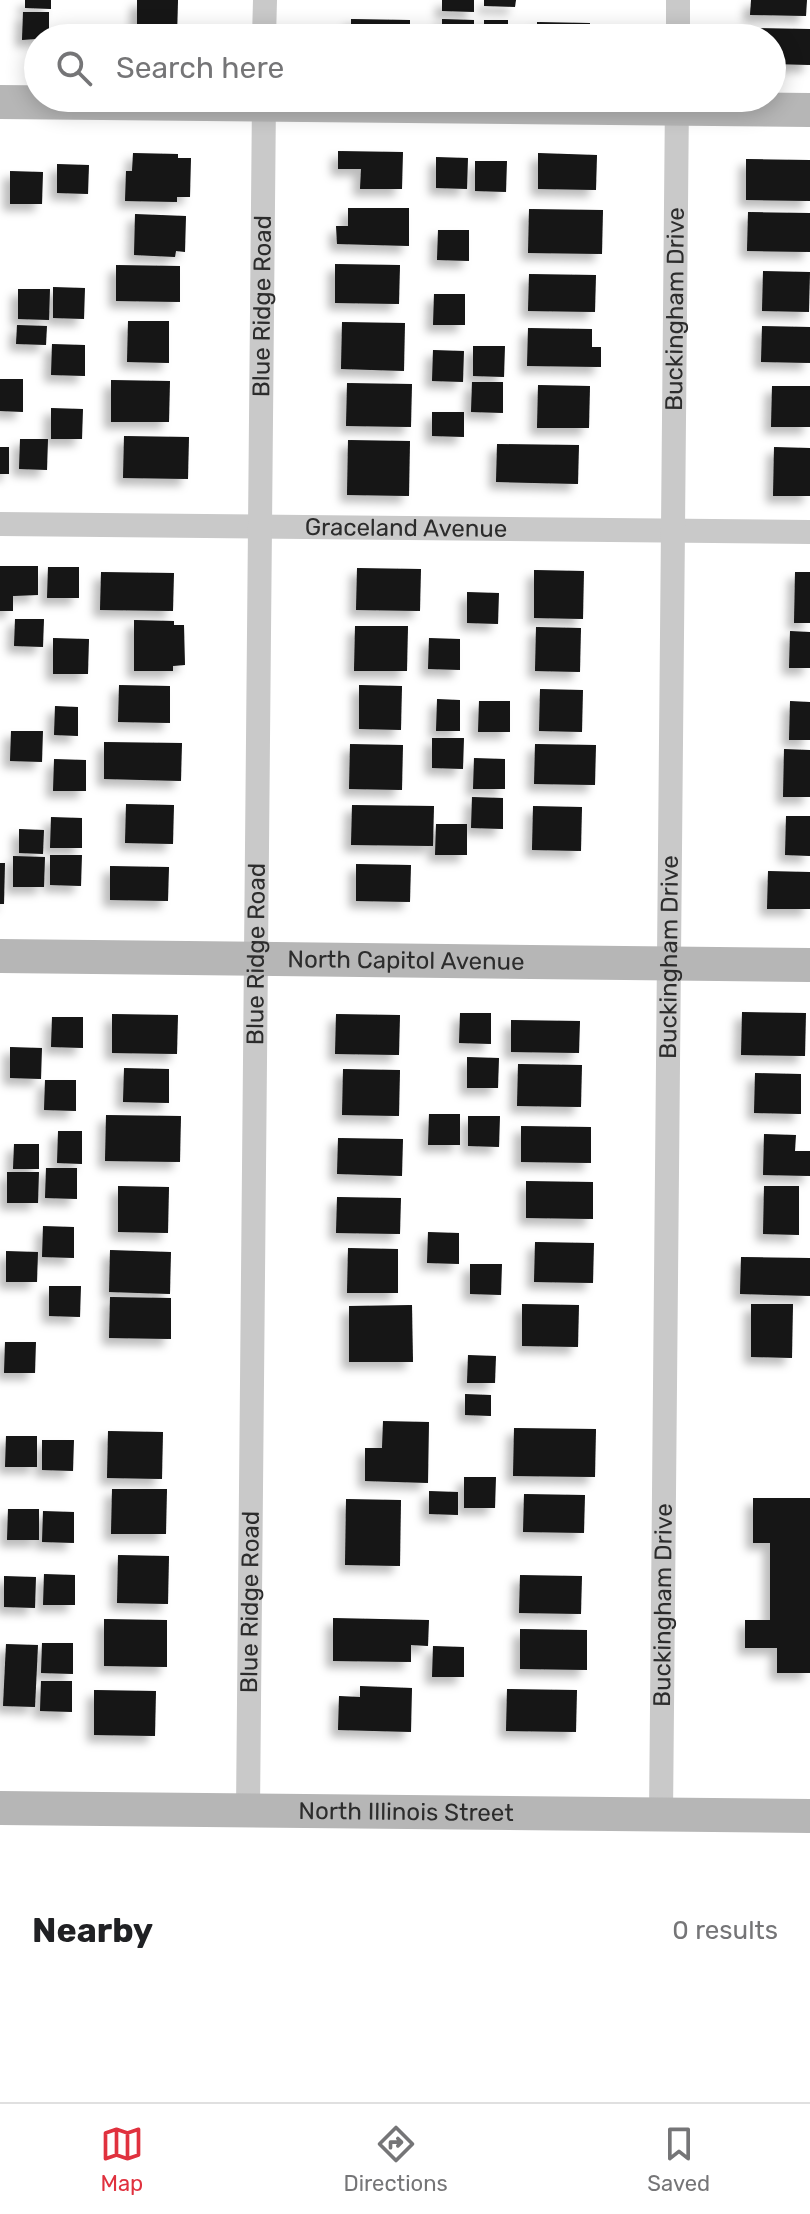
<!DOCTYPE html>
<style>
body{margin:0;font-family:Rubik,sans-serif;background:#f2f2f2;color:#202124}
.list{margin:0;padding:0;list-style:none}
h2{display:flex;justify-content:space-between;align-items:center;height:104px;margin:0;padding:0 32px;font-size:34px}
h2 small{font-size:26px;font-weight:400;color:#757577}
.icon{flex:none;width:44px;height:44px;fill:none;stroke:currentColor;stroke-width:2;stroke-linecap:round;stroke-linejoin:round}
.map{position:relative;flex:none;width:810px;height:1878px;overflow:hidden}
.search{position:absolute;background:#fff;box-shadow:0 4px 20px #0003;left:24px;right:24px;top:24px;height:88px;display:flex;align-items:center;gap:20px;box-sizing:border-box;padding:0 28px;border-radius:44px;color:#757577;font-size:30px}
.sheet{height:224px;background:#fff}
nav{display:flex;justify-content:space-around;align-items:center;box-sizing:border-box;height:112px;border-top:2px solid #e0e0e0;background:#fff;font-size:22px;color:#757577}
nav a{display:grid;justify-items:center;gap:4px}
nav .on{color:#e0313e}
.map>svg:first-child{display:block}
.building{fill:#131313;filter:url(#shadow)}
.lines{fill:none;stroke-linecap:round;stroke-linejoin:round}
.street{stroke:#c9c9c9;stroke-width:24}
.secondary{stroke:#b6b6b6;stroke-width:34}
.labels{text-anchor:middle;stroke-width:8;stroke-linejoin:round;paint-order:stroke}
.street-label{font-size:24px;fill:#2c2c2c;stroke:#fff}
</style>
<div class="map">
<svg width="810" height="1878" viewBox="0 0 810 1878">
<defs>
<filter id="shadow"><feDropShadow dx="-7" dy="7" stdDeviation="4" flood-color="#0004"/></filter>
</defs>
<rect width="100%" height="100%" fill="#fff"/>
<g class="building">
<polygon points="25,0 51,0 51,9 25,8"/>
<polygon points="137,0 178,0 177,38 137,38"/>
<polygon points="442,0 474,0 474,12 442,11"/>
<polygon points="484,0 516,0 515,7 484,6"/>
<polygon points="751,0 807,0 806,16 750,15"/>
<polygon points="23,12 49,12 49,38 22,40"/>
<polygon points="351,19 410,20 410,38 351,38"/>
<polygon points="442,19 474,20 474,38 442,38"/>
<rect x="484" y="20" width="24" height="18"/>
<polygon points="537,22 590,23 590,38 537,38"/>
<polygon points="750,28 810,29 810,65 772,64 772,38 750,38"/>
<polygon points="338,151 403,152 402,189 360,189 361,169 338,169"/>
<polygon points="133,153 178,154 178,158 191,158 190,197 177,197 177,202 125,201 126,171 132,171"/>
<polygon points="538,153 597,155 596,190 538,189"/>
<polygon points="436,157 468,158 467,189 436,188"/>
<polygon points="746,159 810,160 810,201 746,200"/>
<polygon points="475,161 507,161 506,192 475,191"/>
<polygon points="57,164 89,165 88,194 57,193"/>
<polygon points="10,171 43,172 42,204 10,204"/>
<polygon points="348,208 409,208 409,246 337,244 336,226 348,226"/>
<polygon points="529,209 603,210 602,254 528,253"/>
<polygon points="748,212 810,213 810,252 747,251"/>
<polygon points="135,214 186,216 185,252 176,251 175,257 134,255"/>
<polygon points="438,230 469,230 469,261 437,260"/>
<polygon points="335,264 400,265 399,304 335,303"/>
<polygon points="116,265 180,266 180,302 116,301"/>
<polygon points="763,271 810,272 809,312 762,311"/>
<polygon points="529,274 596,275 595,312 528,311"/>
<polygon points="53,287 85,288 84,319 53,318"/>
<polygon points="18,289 50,289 49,320 18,319"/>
<polygon points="434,294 465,294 465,325 433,325"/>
<polygon points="128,321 169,321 169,363 127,362"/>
<polygon points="342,322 405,323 404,371 341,369"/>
<polygon points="17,325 47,326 46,345 16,344"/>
<polygon points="762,326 810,327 810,363 761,362"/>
<polygon points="528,328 592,329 592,347 601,347 601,367 527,366"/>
<polygon points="52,344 85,345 85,376 51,375"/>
<polygon points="473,346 505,346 504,377 473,376"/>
<polygon points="433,350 464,351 463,382 432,381"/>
<polygon points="0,379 23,379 23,412 0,411"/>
<polygon points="111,380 170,381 169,422 111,422"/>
<polygon points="472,382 503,382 503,413 471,412"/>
<polygon points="347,383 412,384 411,427 346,426"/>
<polygon points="538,385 590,386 589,428 537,428"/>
<polygon points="772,386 810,386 810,427 771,427"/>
<polygon points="51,408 83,409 82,439 51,439"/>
<polygon points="432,412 464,412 464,437 432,436"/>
<polygon points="124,436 189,437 188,479 123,478"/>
<polygon points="20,439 48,439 47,470 19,469"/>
<polygon points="348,440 410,441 409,496 347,495"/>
<polygon points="497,444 579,445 578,484 496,482"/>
<rect x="0" y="447" width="9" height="27"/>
<polygon points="774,447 810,448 810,496 773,496"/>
<polygon points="0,566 38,566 38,595 13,596 13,611 0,611"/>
<polygon points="48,567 79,567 79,598 47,598"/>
<polygon points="357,568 421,569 420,611 356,610"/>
<polygon points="534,570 584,571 583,619 534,618"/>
<polygon points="101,572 174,573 173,611 100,610"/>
<polygon points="795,572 810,572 810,623 794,623"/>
<polygon points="467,592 499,593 498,624 467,623"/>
<polygon points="15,619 44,619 43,647 14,646"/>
<polygon points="134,620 174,621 174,625 184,625 185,665 173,666 173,671 134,671"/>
<polygon points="355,626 408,626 407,671 354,671"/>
<polygon points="536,627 581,628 580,672 535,671"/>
<polygon points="790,631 810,632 810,668 789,668"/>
<polygon points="53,638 89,639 88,674 53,674"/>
<polygon points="429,638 460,639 460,670 428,669"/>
<polygon points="119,685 170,686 170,723 118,722"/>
<polygon points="359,685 402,686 401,730 359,729"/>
<polygon points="540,689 583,690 582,732 539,731"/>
<polygon points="437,699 460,700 460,731 436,731"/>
<polygon points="479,701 510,701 510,732 478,732"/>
<polygon points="790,701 810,702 810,740 789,740"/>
<polygon points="55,706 78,707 78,736 54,735"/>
<polygon points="11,731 43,731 42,762 10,761"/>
<polygon points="432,738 464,738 463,769 432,768"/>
<polygon points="104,742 182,743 181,781 104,779"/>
<polygon points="350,744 403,745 402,790 349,789"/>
<polygon points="535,744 596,745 595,785 534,784"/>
<polygon points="784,749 810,750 810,797 783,797"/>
<polygon points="474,758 505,759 505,789 473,789"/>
<polygon points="54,759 86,760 86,791 53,791"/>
<polygon points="472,797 503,798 503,829 471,828"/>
<polygon points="126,804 174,805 173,844 125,843"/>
<polygon points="352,805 434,806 433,846 351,845"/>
<polygon points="533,806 582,807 581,851 532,850"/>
<polygon points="786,816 810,816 810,856 785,855"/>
<polygon points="51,817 82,818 82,848 50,848"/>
<polygon points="436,824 467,824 467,855 435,855"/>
<polygon points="19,829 44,830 43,854 19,853"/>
<polygon points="50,855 82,855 81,886 50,885"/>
<polygon points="13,856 45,857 44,887 13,887"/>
<polygon points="0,863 5,863 4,904 0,904"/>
<polygon points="356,864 411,865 410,902 356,901"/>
<polygon points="110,866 169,867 168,901 110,900"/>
<polygon points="768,871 810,872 810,909 767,909"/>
<polygon points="742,1012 806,1013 805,1056 741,1055"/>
<polygon points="460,1013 491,1013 491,1044 459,1043"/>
<polygon points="112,1014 178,1015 177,1054 112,1053"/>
<polygon points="336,1014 400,1015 399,1055 335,1054"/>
<polygon points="52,1017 83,1017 83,1048 51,1047"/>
<polygon points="511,1020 580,1021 579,1053 511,1052"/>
<polygon points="10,1047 42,1048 41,1079 10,1078"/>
<polygon points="467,1057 499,1058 498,1088 467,1088"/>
<polygon points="518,1064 582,1065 581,1107 517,1106"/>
<polygon points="124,1068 169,1069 169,1103 123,1102"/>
<polygon points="343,1069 400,1070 399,1116 342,1115"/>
<polygon points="755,1073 801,1074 801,1114 754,1113"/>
<polygon points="45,1080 76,1080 76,1111 44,1110"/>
<polygon points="429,1114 460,1114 460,1145 428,1145"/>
<polygon points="106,1115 181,1116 180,1162 105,1161"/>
<polygon points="468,1116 500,1116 499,1147 468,1146"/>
<polygon points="521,1126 591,1127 591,1163 521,1162"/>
<polygon points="58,1131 82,1131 82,1164 57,1163"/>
<polygon points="764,1134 796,1135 795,1151 810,1151 810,1176 763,1175"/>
<polygon points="338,1138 403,1139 402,1176 337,1174"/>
<polygon points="14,1144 39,1144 39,1169 13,1169"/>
<polygon points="46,1168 77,1168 77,1199 45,1198"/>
<polygon points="7,1172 39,1172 38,1203 7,1203"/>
<polygon points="526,1181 593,1182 593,1219 526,1218"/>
<polygon points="118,1186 169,1187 168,1233 118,1232"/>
<polygon points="764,1186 799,1186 799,1235 763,1234"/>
<polygon points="337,1197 401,1198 400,1234 336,1233"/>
<polygon points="43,1226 74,1227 74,1258 42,1257"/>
<polygon points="428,1232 459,1233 459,1264 427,1263"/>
<polygon points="535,1242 594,1243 593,1283 534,1282"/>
<polygon points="348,1248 398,1249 398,1293 347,1293"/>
<polygon points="110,1250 171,1252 170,1294 109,1292"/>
<polygon points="6,1251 38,1252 37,1282 6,1282"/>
<polygon points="741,1257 810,1258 810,1296 740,1294"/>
<polygon points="470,1264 502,1264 501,1295 470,1294"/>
<polygon points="49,1286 81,1286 80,1317 49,1316"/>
<polygon points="110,1297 171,1298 171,1339 109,1338"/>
<polygon points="522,1304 579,1305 578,1347 522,1346"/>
<polygon points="751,1304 793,1304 792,1358 751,1357"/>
<polygon points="412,1305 413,1362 349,1362 349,1306"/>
<polygon points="5,1342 36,1342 35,1373 4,1373"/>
<polygon points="468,1355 496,1356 495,1383 467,1383"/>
<polygon points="465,1394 491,1395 491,1416 465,1415"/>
<polygon points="383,1421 429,1422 428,1483 365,1481 365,1448 382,1448"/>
<polygon points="514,1428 596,1429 595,1477 513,1476"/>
<polygon points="108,1431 163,1432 162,1479 107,1478"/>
<polygon points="6,1436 37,1436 37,1467 5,1467"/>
<polygon points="42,1440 74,1440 73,1471 42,1470"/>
<polygon points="464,1477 496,1477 495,1508 464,1508"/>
<polygon points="112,1489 167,1489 166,1534 111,1534"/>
<polygon points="429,1491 458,1492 458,1515 429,1514"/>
<polygon points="524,1494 585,1495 584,1533 523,1532"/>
<polygon points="753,1498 810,1498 810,1673 777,1673 777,1648 745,1648 745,1620 770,1620 770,1543 753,1543"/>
<polygon points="346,1499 401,1500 400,1566 345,1565"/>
<polygon points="8,1509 39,1509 39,1540 7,1540"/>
<polygon points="43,1511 74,1512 74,1543 42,1542"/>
<polygon points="118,1555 169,1556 168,1604 117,1603"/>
<polygon points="44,1574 75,1575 75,1605 43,1605"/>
<polygon points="520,1575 582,1576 581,1614 519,1613"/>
<polygon points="4,1576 36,1577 35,1608 4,1607"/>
<polygon points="333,1618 429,1620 428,1646 411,1645 411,1662 333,1661"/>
<polygon points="104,1619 167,1620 167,1667 104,1666"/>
<polygon points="520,1629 587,1630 587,1670 520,1669"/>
<polygon points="42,1643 73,1643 73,1674 41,1673"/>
<polygon points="6,1644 38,1645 35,1707 3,1706"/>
<polygon points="433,1646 464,1647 464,1677 432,1677"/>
<polygon points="41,1681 72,1681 72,1712 40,1711"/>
<polygon points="360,1686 412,1688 411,1732 338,1730 339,1696 360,1697"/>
<polygon points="507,1689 577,1690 576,1732 506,1731"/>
<polygon points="94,1690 156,1691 155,1736 94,1735"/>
</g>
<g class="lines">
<g class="street">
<polyline points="264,38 265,0"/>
<polyline points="678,38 678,0"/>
<path id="s1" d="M0 524 810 532"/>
<path id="s2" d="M248 1810 264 98"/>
<path id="s3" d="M661 1815 677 98"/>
</g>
<g class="secondary">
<polyline points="0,102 810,110"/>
<path id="s4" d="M0 956 810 965"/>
<path id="s5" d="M0 1808 810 1816"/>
</g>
</g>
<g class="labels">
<g class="street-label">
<text dy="8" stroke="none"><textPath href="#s2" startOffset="1504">Blue Ridge Road</textPath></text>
<text dy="8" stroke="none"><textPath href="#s3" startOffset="1506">Buckingham Drive</textPath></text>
<text dy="8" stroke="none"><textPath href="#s1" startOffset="406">Graceland Avenue</textPath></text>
<text dy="8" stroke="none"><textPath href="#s2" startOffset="856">Blue Ridge Road</textPath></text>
<text dy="8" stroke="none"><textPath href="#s3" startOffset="858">Buckingham Drive</textPath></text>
<text dy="8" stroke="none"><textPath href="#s4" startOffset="406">North Capitol Avenue</textPath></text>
<text dy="8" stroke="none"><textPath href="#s2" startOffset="208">Blue Ridge Road</textPath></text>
<text dy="8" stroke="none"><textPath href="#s3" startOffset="210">Buckingham Drive</textPath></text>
<text dy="8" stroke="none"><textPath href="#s5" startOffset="406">North Illinois Street</textPath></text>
</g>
</g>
</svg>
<div class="search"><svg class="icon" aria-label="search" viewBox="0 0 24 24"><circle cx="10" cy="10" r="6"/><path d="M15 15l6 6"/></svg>Search here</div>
</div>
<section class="sheet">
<h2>Nearby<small>0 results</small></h2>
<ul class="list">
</ul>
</section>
<nav>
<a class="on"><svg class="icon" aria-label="map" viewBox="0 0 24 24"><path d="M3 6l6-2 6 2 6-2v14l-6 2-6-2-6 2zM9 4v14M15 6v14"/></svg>Map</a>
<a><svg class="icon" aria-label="directions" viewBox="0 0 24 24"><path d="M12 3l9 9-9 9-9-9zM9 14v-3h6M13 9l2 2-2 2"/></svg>Directions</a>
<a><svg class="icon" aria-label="saved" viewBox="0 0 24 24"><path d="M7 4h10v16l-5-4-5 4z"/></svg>Saved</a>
</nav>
